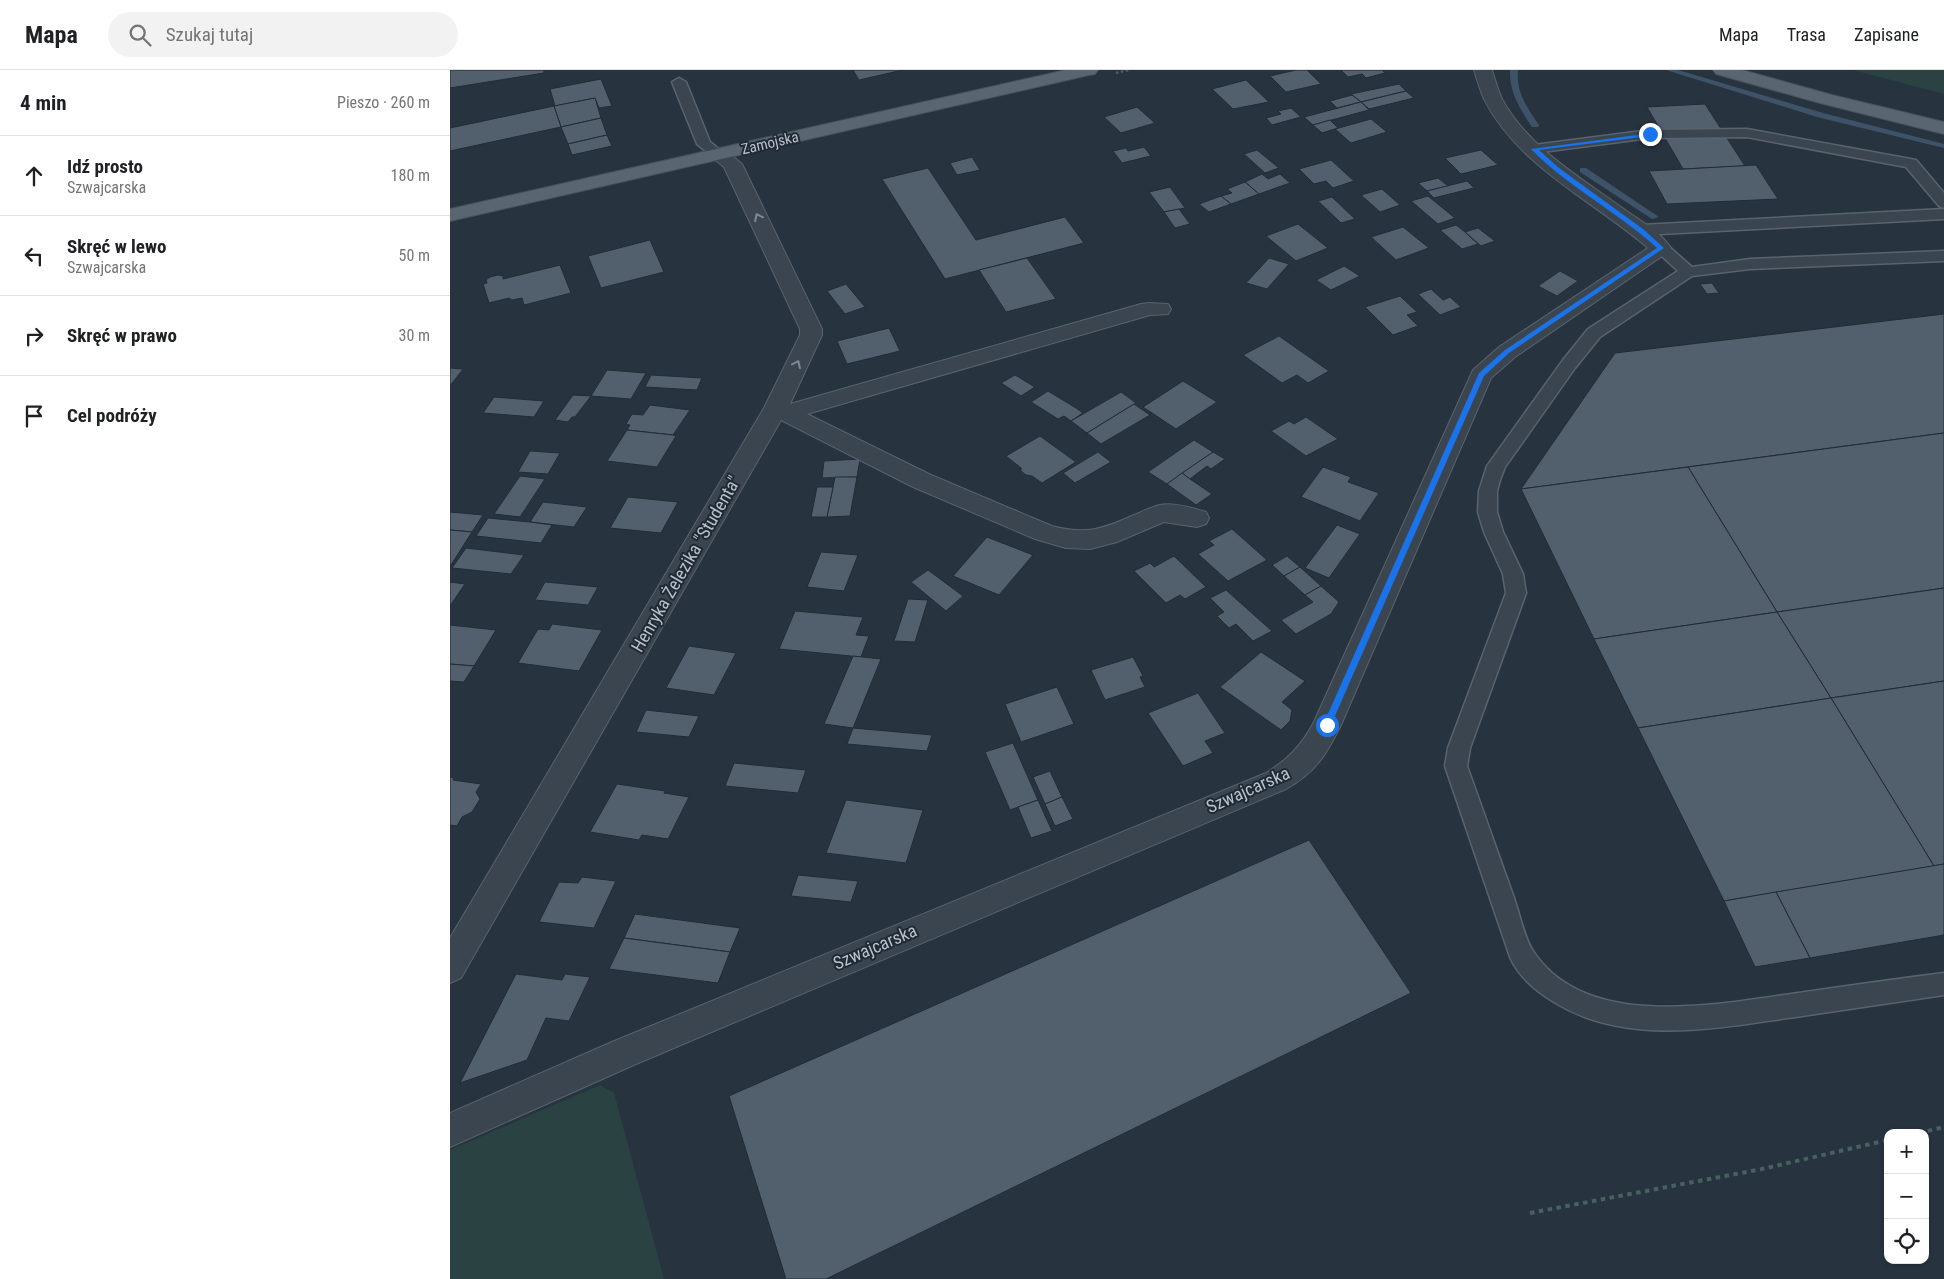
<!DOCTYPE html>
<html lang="pl">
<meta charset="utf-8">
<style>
body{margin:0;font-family:"Roboto Condensed",sans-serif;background:#f2f2f2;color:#202124}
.controls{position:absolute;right:15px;bottom:15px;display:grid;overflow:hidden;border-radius:10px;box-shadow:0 1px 4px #0004}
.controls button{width:45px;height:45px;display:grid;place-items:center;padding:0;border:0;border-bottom:1px solid #e0e0e0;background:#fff;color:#202124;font:25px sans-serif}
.stop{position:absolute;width:15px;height:15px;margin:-11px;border:4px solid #1a73e8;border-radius:50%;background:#fff}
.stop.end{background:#1a73e8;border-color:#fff;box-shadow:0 1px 5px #0008}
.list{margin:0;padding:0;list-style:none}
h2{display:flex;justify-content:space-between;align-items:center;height:65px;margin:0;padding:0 20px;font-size:21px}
h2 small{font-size:16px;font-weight:400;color:#757577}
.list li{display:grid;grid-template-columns:32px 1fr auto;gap:15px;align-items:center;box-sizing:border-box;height:80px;padding:0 20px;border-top:1px solid #e0e0e0}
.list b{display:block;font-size:19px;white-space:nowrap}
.list p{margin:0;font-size:16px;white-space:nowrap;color:#757577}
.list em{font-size:16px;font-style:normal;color:#757577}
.icon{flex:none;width:28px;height:28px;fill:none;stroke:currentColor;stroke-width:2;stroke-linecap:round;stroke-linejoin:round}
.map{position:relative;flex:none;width:1494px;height:1209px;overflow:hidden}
header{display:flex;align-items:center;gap:30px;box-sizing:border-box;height:70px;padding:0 25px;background:#fff;border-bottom:1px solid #e0e0e0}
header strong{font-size:24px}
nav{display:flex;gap:28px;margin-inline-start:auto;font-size:18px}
.search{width:350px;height:45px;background:#f2f2f2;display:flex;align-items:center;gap:12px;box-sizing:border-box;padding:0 18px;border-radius:28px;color:#757577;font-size:19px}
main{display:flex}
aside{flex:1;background:#fff}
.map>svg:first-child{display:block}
.green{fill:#2a4242}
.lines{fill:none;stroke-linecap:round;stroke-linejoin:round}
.stream{fill:#3e5368;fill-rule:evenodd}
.building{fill:#525f6d;stroke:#222c37}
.lane-casing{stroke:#59636d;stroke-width:3}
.street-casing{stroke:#59636d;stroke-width:2}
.primary-casing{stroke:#48515c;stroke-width:2}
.path-far1{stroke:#495f60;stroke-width:2.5;stroke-dasharray:2.5 2.5;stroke-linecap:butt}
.path{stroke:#495f60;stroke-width:4;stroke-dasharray:4.5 4.5;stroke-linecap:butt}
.lane{fill:#3b4550;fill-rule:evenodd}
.street{fill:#3b4550;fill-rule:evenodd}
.primary{fill:#596570;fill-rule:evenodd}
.oneway{stroke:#808993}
.route{fill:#1a73e8}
.labels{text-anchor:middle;stroke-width:4;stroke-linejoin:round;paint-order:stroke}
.far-street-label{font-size:15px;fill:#b8c0ca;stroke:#202a35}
.street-label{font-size:18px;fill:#b8c0ca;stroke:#202a35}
</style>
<header>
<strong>Mapa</strong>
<div class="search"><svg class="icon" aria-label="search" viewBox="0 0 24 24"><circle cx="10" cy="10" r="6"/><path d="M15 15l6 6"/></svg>Szukaj tutaj</div>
<nav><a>Mapa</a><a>Trasa</a><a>Zapisane</a></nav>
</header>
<main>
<aside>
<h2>4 min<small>Pieszo · 260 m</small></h2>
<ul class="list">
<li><svg class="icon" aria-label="ahead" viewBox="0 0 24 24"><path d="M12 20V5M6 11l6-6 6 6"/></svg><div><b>Idź prosto</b><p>Szwajcarska</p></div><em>180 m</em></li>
<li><svg class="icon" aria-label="left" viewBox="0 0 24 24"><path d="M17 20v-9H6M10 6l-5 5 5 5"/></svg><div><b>Skręć w lewo</b><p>Szwajcarska</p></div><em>50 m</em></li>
<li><svg class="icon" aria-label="right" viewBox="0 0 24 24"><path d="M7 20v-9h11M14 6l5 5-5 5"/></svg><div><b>Skręć w prawo</b></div><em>30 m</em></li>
<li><svg class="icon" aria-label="arrive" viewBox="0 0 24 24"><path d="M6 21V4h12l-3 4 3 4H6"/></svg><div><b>Cel podróży</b></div></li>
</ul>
</aside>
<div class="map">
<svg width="1494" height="1209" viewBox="0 0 1494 1209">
<rect width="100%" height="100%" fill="#273440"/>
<g class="green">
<polygon points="1403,0 1494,0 1494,24"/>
<polygon points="150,1015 164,1023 214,1209 0,1209 0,1080"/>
</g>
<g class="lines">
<g class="stream">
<path d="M1060 0H1068C1066 22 1077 38 1089 55L1088 57H1082C1070 39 1059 22 1060 0Z"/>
<polygon points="1216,0 1228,0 1373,43 1494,74 1494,78 1367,47"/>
<polygon points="1130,98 1136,98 1209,147 1202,149 1130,102"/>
</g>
</g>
<g class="building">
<polygon points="0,0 94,0 94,3 0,18"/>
<polygon points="403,0 453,0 409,10"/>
<polygon points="846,0 857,0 871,14 836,22 820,6"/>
<polygon points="891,0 932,0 935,3 916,8 912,4 898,7"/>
<polygon points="151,9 162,36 149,38 145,28 105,36 100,19"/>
<polygon points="796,10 819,32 783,39 762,19"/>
<polygon points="949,14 956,21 911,32 901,24"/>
<polygon points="956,21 964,28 919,39 911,32"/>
<polygon points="902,25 911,32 887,38 880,31"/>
<polygon points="145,28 151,48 111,57 104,36"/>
<polygon points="911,32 919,40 863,55 854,47"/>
<polygon points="1255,34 1295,96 1233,99 1197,37"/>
<polygon points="104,36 111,57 0,81 0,58"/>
<polygon points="687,37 705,53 671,63 654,47"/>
<polygon points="841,38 851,47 822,55 816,48 831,44 828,41"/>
<polygon points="151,48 157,65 118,74 111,57"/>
<polygon points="921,49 937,62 901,73 885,59"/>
<polygon points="880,50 888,58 872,63 863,55"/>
<polygon points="157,65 162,76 122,85 118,74"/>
<polygon points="694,77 701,86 672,93 663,81 676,78 678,81"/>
<polygon points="807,80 829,98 815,103 794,84"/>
<polygon points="1031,80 1048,95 1011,104 995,88"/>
<polygon points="522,87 530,100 507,105 500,93"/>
<polygon points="881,90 904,111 883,118 876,111 864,114 849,99"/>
<polygon points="1306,95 1328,129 1217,134 1199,101"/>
<polygon points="478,98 526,170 615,147 634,173 495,209 432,109"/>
<polygon points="812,104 818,109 830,104 840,113 809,124 795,112"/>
<polygon points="988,108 998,116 977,121 968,113"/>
<polygon points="1017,111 1024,118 984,128 977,121"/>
<polygon points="795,112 809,124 781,134 771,126 782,123 777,119"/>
<polygon points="720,117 735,138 714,142 699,122"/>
<polygon points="932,119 950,135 930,142 911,125"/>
<polygon points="771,126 781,134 759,142 749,134"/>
<polygon points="978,126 1005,148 988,154 961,131"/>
<polygon points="882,127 905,149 891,153 868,131"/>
<polygon points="729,139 740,154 725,158 714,142"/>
<polygon points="848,154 878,178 846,191 816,166"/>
<polygon points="1006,155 1015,162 1028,174 1012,179 990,160"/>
<polygon points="953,157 979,178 946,190 921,167"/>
<polygon points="1028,158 1045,171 1031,176 1015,162"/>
<polygon points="200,170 214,202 151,218 138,186"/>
<polygon points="577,188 606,229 556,242 529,200"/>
<polygon points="819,188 839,194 817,219 796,213"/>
<polygon points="110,195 121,223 74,235 72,228 62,230 59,228 39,233 33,214 37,213 36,210 40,207 48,205 53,206 53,209"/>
<polygon points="894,196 910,206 881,220 866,210"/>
<polygon points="1110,201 1128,211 1107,226 1088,216"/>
<polygon points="1262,213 1269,223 1257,224 1250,214"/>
<polygon points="396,214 415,237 395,244 377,221"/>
<polygon points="981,219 993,230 1000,227 1011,237 990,245 968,224"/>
<polygon points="950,226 967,242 957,245 968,256 943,265 915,237"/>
<polygon points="1494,244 1494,363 1071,419 1165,283"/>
<polygon points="439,258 450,281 397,294 387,271"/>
<polygon points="829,266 879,301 858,313 847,305 832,313 793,285"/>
<polygon points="0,298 13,299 0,316"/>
<polygon points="157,300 196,303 181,329 141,326"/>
<polygon points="201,305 252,308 247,320 195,317"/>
<polygon points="565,305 585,317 571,326 551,313"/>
<polygon points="733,311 767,332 726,359 693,337"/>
<polygon points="598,321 626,338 633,343 621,351 614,346 608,349 581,332"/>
<polygon points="671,322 686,333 637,363 621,351"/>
<polygon points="123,325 141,326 125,347 122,347 118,352 105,350"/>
<polygon points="44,327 94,331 84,347 33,343"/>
<polygon points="684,334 700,345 651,374 637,363"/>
<polygon points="200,335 240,340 223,365 177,360 180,355 176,354 182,344 193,345"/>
<polygon points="856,347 888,369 856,386 821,361 839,351 844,354"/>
<polygon points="177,360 223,365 226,366 207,397 157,391"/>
<polygon points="1494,363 1494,518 1327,542 1238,397"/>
<polygon points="590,366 626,392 592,413 582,406 576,405 571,401 571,398 556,386"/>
<polygon points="744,370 763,382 717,414 698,402"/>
<polygon points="80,381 110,383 98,404 68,402"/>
<polygon points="648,382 661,392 625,413 613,403"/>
<polygon points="763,382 775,389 761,399 757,396 740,409 732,403"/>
<polygon points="410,389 407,407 372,408 374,391"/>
<polygon points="873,397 901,407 898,412 929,423 910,451 851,427"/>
<polygon points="1238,397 1327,542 1144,569 1071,419"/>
<polygon points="732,403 740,409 762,424 746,435 717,414"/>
<polygon points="70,406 95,409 70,447 44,444"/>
<polygon points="385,407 407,407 400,446 377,447"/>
<polygon points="367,417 383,417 377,447 361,447"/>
<polygon points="178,427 228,432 211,463 160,458"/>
<polygon points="93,432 137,437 124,457 80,452"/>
<polygon points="0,442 33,445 22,462 0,460"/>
<polygon points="38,448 80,452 102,455 91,473 26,466"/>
<polygon points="887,455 910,464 879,508 855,498"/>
<polygon points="782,459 817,490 778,511 748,484 764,475 759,471"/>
<polygon points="0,460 22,462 1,495 0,495"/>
<polygon points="537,467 583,485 549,525 503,506"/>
<polygon points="16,478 74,485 61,504 2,498"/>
<polygon points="371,482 408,485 394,521 357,517"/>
<polygon points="724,486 756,517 735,529 730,525 716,533 684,501 700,493 704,497"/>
<polygon points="837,486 850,497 834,506 822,495"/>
<polygon points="850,497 871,516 855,525 834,506"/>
<polygon points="478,500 513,526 496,541 461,512"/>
<polygon points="0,512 15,514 0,536"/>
<polygon points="95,512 148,517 138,535 85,530"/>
<polygon points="871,516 889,532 881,544 846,564 831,550 863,532 855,525"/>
<polygon points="1494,518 1494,611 1381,628 1327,542"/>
<polygon points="776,520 822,561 803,571 786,554 779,558 767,546 774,542 760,528"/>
<polygon points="458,529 478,530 465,572 444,571"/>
<polygon points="345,541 413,547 406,565 419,566 411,587 329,579"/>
<polygon points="1327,542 1381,628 1188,658 1144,569"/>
<polygon points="102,554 152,560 129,601 68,593 88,559 99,560"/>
<polygon points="0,555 46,560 24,596 0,594"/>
<polygon points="239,576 286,583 264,625 216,618"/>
<polygon points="811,582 855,611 832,632 842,640 840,651 831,660 770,617"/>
<polygon points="403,586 431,589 403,658 374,654"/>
<polygon points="683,587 693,606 690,607 695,617 655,630 641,600"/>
<polygon points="0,594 24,596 14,612 0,611"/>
<polygon points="1494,611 1494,794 1484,796 1381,628"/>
<polygon points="607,617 624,654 571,672 555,634"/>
<polygon points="748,623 775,663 755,671 763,683 733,696 698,643"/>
<polygon points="1381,628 1484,796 1274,831 1188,658"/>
<polygon points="196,640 249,646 239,667 186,662"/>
<polygon points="403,658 482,665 477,681 397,674"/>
<polygon points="563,673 588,730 560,740 535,682"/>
<polygon points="284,693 356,700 348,723 275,716"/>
<polygon points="600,701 612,727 595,734 583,707"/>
<polygon points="0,707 4,708 3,710 31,714 26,722 30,729 22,742 12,747 7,756 0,755"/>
<polygon points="167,714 215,721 214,723 239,727 218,769 192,765 189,770 140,762"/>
<polygon points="612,727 623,749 605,756 595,734"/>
<polygon points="396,730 473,740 456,793 376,783"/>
<polygon points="588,730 602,761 581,768 568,737"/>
<polygon points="859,770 961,923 376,1209 336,1209 279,1026"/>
<polygon points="1494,794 1494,865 1360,888 1326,822"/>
<polygon points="348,805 408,811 401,832 341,826"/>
<polygon points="132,807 166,811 144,858 89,852 109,812 128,813"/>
<polygon points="1326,822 1360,888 1305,897 1274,831"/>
<polygon points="185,844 290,858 280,882 174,868"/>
<polygon points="174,868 280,882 268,913 159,899"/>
<polygon points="66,904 112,910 115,904 140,907 119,951 96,948 77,990 10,1013"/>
</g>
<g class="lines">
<g class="lane-casing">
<g id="lane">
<polygon points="229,8 236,12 260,72 275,84 273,87 263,87 247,74 222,12"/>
<polygon points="1297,59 1466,90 1494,123 1494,138 1489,136 1456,97 1297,67 1200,68 1084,83 1079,82 1077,79 1079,76 1084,75 1200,60"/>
<polygon points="1494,139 1494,149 1191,165 1185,163 1183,160 1185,157 1191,155"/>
<path d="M1211 173 1217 175 1242 197 1300 189 1494 181V191L1300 199 1242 206 1150 267 1125 298 1055 397 1050 410 1047 421V442L1053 462 1073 504 1076 523 1020 678 1017 696C1033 740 1048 784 1064 828 1069 842 1075 870 1083 881 1136 962 1268 934 1348 923 1397 916 1445 909 1494 903V925C1447 932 1399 939 1352 946 1271 957 1178 978 1104 932 1086 921 1068 906 1060 887L995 696 998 678 1056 523 1053 504 1034 462 1028 442 1029 421 1037 396 1113 290 1138 259 1228 201 1203 178 1205 175Z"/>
</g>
</g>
<g class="street-casing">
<g id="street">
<path d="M1024 0H1042C1045 10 1048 20 1052 29 1077 76 1129 107 1171 137 1187 149 1210 161 1221 178L1218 182 1065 287 1041 308 891 655C876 685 866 702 836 719L186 994 0 1077V1043L162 972 816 703C837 690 851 676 863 654L1023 300 1049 277 1198 178C1143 131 1068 96 1034 29 1030 20 1027 10 1024 0Z"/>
<path d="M268 78 275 80 292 94 372 259V265L340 334 691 234 699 233 718 234 721 239 718 244 700 245 357 344 481 405 602 456C635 465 654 459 684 445 692 442 701 437 710 435 723 432 743 438 756 442L759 448 756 454 747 457 714 452 667 472 640 479 616 478 585 469 463 417 331 350 11 908 0 913V868L314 338 350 265V259L274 97 258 84 261 80Z"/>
</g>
</g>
<g class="primary-casing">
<g id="primary">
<polygon points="616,0 648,0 645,4 639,5 0,151 0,139"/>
<polygon points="1263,0 1292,0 1382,25 1494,52 1494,64 1370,33 1266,4"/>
</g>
</g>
<polyline class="path-far1" points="666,3 679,0"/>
<g class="path">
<polyline points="1469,1063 1494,1057"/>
<polyline points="1080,1143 1312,1099 1438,1070"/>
</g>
<use href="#lane" class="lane"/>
<use href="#street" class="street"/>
<use href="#primary" class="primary"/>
</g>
<defs><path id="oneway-chevron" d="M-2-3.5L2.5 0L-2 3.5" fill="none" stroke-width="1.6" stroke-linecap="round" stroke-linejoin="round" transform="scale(1.25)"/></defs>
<g class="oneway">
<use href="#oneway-chevron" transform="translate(308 147) rotate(-116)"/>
<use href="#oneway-chevron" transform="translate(347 294) rotate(-65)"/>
</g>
<path class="route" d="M1202 63 1200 66 1089 80 1109 98 1193 159 1214 178 1059 283 1034 306 881 655 877 658 874 657 873 655 1029 303 1055 280 1207 178C1168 142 1118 117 1081 79Z"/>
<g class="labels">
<g class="far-street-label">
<text transform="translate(320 73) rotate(-13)" y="5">Zamojska</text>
</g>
<g class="street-label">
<text transform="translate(236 494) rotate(-60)" y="6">Henryka Żelezika "Studenta"</text>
<text transform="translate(798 720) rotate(-24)" y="6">Szwajcarska</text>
<text transform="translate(425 877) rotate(-23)" y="6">Szwajcarska</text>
</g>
</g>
</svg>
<div class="controls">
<button>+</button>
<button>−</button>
<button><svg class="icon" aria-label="locate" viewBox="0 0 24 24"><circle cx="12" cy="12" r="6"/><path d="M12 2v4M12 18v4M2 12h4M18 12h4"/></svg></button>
</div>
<div class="stop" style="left:877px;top:655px"></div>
<div class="stop end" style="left:1200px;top:64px"></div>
</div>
</main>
